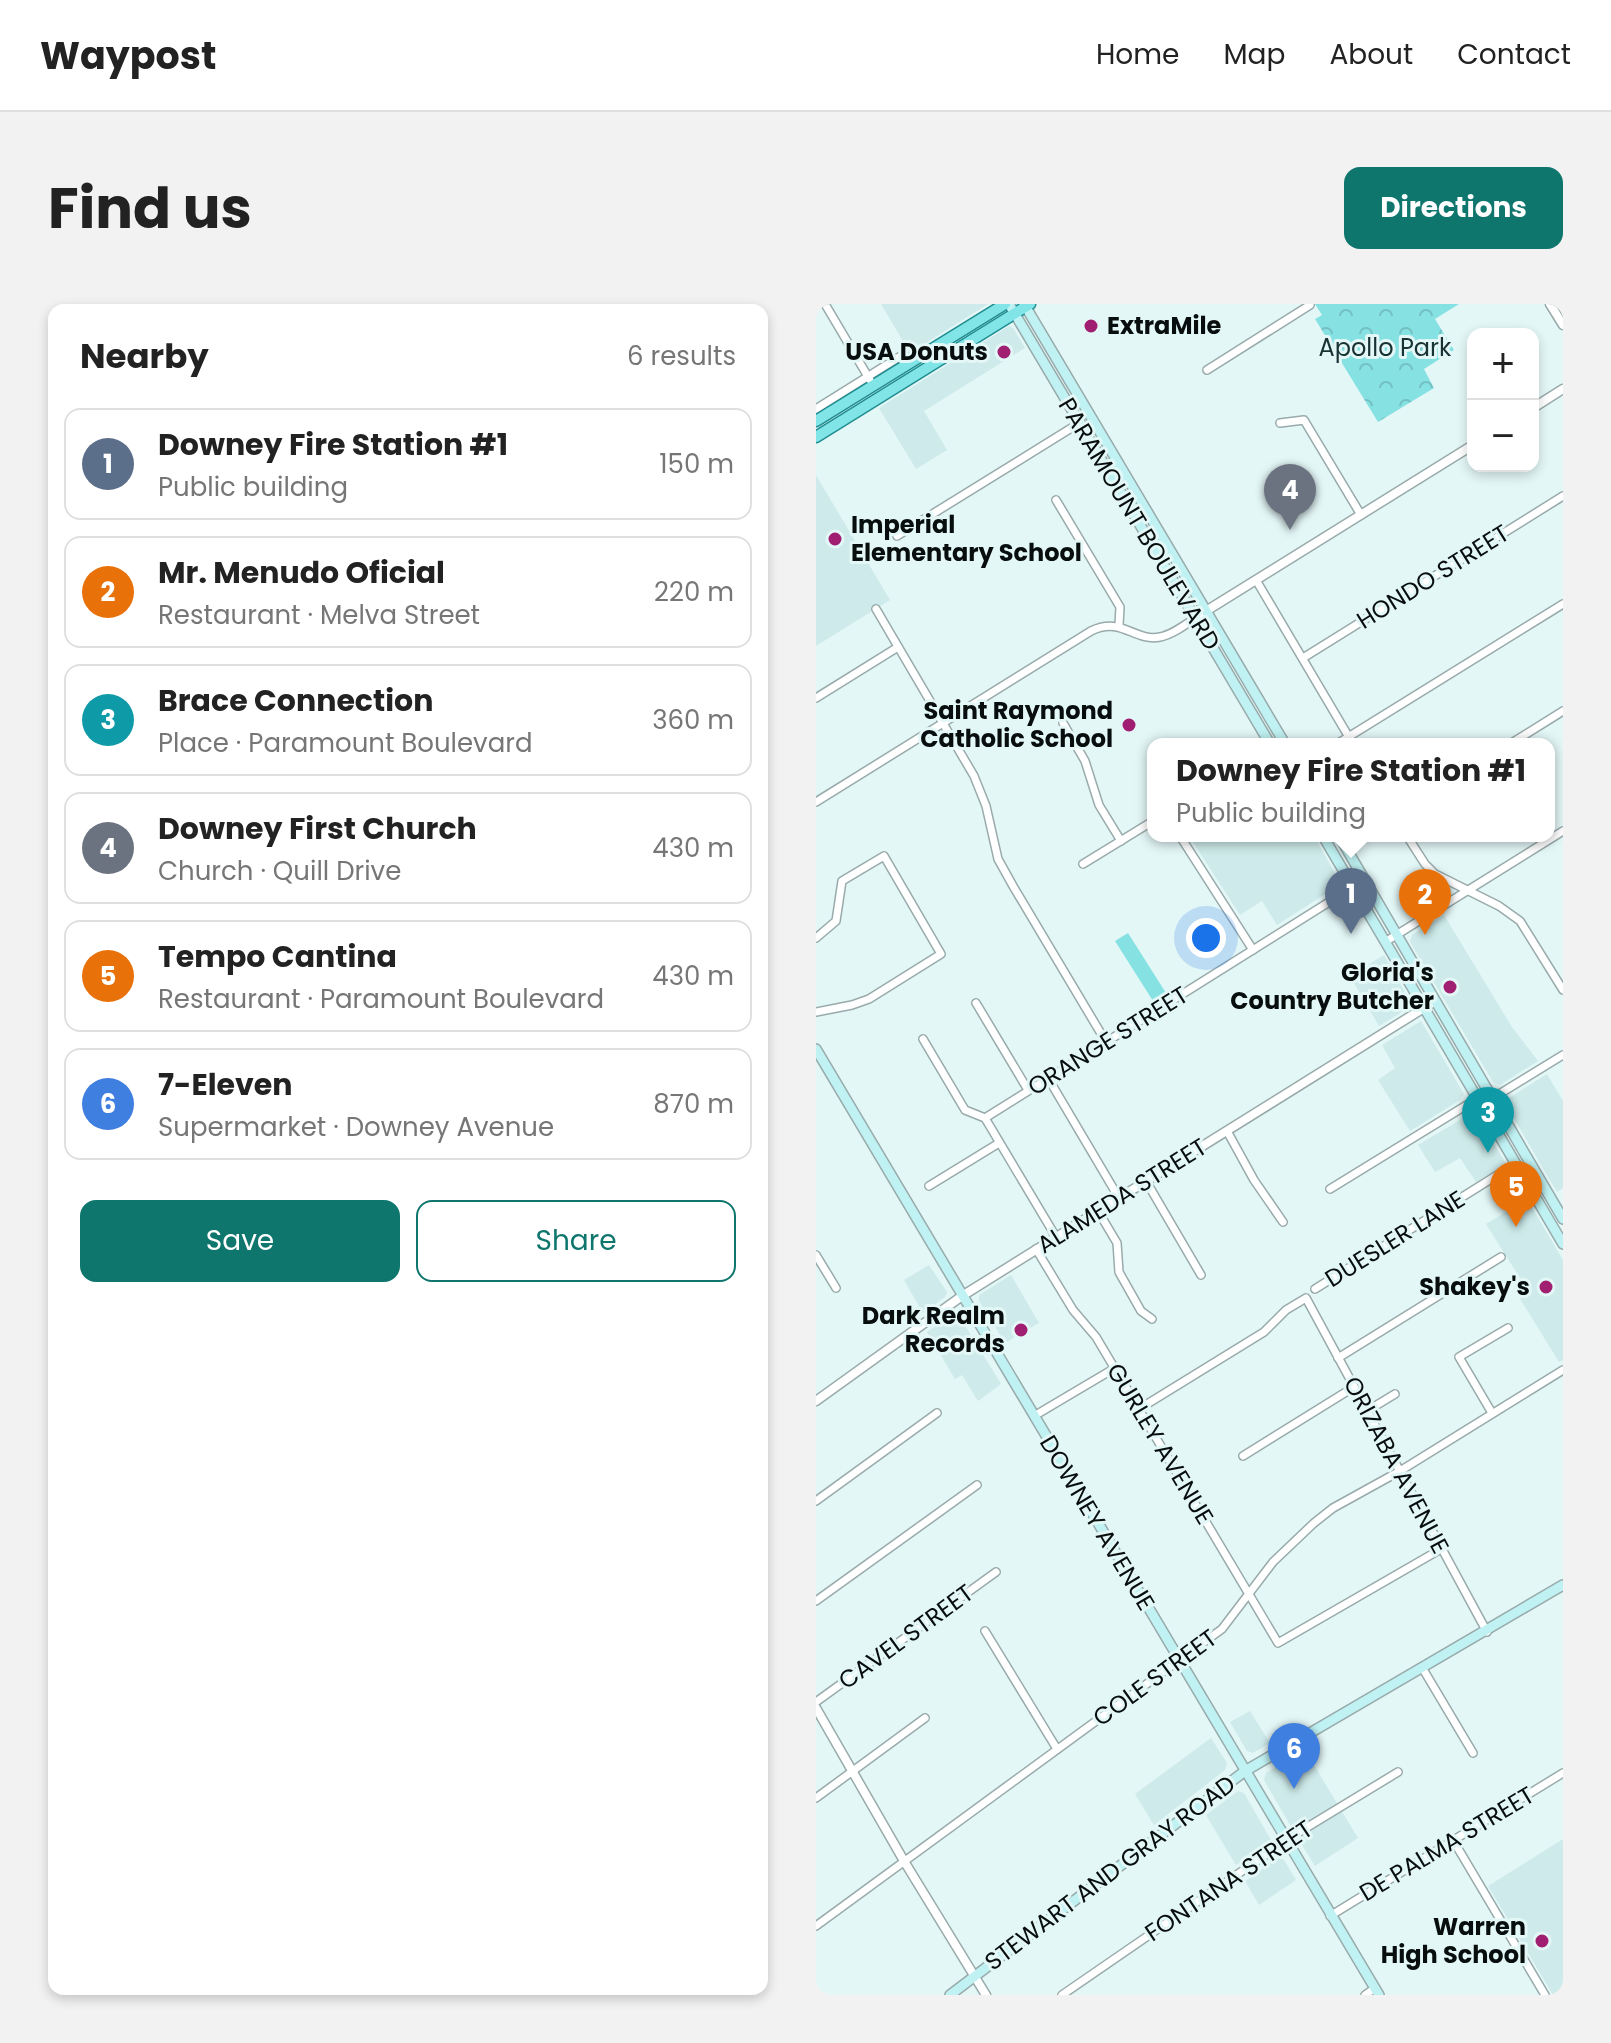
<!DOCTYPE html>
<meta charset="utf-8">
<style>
body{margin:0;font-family:Poppins,sans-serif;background:#f2f2f2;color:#222}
.controls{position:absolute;right:24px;top:24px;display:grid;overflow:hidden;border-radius:16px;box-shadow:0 4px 12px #0003}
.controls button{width:72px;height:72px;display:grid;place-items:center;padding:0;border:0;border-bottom:2px solid #e0e0e0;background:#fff;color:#222;font:40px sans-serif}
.you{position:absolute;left:390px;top:634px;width:28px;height:28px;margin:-20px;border:6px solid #fff;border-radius:50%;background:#1a73e8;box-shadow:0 0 0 12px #1a73e833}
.badge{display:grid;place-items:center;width:52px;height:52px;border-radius:50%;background:#0f766e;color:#fff;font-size:26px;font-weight:700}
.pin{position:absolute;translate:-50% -66px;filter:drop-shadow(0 2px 4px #0008)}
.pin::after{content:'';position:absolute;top:42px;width:28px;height:24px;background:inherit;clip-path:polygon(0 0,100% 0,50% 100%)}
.popup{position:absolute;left:331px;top:434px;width:408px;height:104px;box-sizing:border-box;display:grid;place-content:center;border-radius:16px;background:#fff;filter:drop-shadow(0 2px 6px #0005);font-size:26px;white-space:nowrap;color:#767676}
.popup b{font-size:30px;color:#222}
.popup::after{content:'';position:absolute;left:50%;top:100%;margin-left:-16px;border:16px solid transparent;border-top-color:#fff}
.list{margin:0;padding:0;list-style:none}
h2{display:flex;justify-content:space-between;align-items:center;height:104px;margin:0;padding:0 32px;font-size:34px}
h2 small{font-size:26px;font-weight:400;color:#767676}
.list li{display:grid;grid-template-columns:52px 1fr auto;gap:24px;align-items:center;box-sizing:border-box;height:112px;margin:0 16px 16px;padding:0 16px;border:2px solid #e0e0e0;border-radius:16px}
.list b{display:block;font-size:30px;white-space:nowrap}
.list p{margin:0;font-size:26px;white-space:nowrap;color:#767676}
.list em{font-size:26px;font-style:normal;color:#767676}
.actions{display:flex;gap:16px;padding:24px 32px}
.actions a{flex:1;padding:18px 0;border:2px solid #0f766e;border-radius:16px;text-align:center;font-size:28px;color:#0f766e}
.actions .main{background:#0f766e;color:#fff}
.map{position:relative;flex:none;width:747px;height:1691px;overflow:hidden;border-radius:16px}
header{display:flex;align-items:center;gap:48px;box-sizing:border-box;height:112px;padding:0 40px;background:#fff;border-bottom:2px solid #e0e0e0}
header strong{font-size:38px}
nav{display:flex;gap:44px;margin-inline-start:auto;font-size:28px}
.intro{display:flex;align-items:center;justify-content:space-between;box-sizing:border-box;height:192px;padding:0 48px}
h1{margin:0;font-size:56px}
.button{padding:20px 36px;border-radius:16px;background:#0f766e;color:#fff;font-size:28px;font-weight:700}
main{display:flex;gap:48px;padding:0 48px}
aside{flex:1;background:#fff;border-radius:16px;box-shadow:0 4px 12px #0003}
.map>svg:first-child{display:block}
.built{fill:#ceeaea}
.green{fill:#86e1e3}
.park{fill:url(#park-crowns)}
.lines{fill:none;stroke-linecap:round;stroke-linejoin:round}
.minor-casing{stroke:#99aaab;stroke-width:10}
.tertiary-casing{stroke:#99aaab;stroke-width:11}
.secondary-casing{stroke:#99aaab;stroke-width:12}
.primary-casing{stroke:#208d90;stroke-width:13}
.minor{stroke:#fff;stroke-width:7}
.tertiary{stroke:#fff;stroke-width:8}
.secondary{stroke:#c0f2f3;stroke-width:9}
.primary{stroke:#81e4e6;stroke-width:10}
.poi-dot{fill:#a01f71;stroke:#e4f7f7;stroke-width:3}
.labels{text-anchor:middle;stroke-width:6;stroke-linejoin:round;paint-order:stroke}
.poi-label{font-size:24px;font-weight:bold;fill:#080e0e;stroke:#e4f7f7;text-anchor:end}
.park-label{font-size:24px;fill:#183132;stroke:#e4f7f7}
.street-label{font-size:24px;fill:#080e0e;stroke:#e4f7f7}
</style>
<header>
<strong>Waypost</strong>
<nav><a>Home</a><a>Map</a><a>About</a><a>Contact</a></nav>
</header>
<div class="intro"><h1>Find us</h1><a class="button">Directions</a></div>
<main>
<aside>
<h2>Nearby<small>6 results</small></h2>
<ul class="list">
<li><span class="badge" style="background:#5c6f8a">1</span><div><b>Downey Fire Station #1</b><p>Public building</p></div><em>150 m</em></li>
<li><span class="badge" style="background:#e8710a">2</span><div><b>Mr. Menudo Oficial</b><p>Restaurant · Melva Street</p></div><em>220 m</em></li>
<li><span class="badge" style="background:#0f9aa8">3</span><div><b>Brace Connection</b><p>Place · Paramount Boulevard</p></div><em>360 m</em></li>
<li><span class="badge" style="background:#6b7280">4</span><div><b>Downey First Church</b><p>Church · Quill Drive</p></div><em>430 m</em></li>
<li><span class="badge" style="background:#e8710a">5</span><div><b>Tempo Cantina</b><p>Restaurant · Paramount Boulevard</p></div><em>430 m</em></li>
<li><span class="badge" style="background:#3f7fe0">6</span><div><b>7-Eleven</b><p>Supermarket · Downey Avenue</p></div><em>870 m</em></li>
</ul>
<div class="actions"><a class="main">Save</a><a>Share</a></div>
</aside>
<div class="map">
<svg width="747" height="1691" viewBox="0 0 747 1691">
<defs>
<pattern id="park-crowns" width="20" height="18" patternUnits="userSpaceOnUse" patternTransform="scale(2)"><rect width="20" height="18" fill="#86e1e3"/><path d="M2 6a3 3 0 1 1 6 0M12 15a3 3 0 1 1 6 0" fill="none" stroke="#72c0c2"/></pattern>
</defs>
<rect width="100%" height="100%" fill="#e4f7f7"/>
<g class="built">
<polygon points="65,0 172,0 94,49"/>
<polygon points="193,22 197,24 209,44 108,107 131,146 100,165 63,104"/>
<polygon points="0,171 74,296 0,342"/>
<polygon points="373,532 498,532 525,580 461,621 446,597 424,611"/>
<polygon points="628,611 696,723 722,757 684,781 677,778 594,638 596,631"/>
<polygon points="568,651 595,699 594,703 563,722 534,672"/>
<polygon points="605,717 648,790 644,796 594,827 562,776 579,764 566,741"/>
<polygon points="731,770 747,797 747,884 741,888 690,801 690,796"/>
<polygon points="659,807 690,860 660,878 644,854 619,868 602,841"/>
<polygon points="711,895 747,956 747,1056 743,1058 698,985 707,979 670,920"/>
<polygon points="113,961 131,988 129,993 107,1009 88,976"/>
<polygon points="195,971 223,1019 189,1039 163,997 163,991"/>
<polygon points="138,1009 142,1010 185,1080 162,1097 146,1071 139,1075 111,1028"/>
<polygon points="434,1407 454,1439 437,1449 431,1447 414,1418"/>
<polygon points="395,1434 411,1459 409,1466 338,1521 319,1490"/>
<polygon points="489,1446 522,1501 478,1528 448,1476 450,1469"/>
<polygon points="422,1487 428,1489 455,1536 453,1540 420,1561 390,1511"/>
<polygon points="525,1506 542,1534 499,1562 481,1533"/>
<polygon points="747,1535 747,1691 737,1691 672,1582"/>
<polygon points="462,1554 468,1556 480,1576 443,1601 429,1577"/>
</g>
<polygon class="green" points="312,629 350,689 337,697 299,637"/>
<polygon class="park" points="499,0 643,0 619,15 638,46 608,65 618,84 562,118 499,15 506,11"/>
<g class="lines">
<g class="minor-casing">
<g id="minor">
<polyline points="9,0 54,76"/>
<polyline points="391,66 494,1"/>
<polyline points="0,105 88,50"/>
<polyline points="464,119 488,116 545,211"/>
<polyline points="240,196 304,303 303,321"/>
<polyline points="81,232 265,118"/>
<polyline points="440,276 537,440"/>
<polyline points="60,305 158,472 170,502 182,555 197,582 290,738"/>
<polyline points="487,354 747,192"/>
<polyline points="0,394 82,343"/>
<polyline points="247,419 269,457 283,501 305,537"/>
<polyline points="521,440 747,300"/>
<polyline points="694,440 747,407"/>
<path d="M0 498 275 327C306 312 318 338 344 333 360 330 376 315 390 307"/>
<polyline points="364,532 437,646"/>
<polyline points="591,532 609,560 619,570 683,602 704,617 747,686"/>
<polyline points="267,560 337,517"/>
<polyline points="0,634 20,617 26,577 68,552 125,650 53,695 36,701 0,708"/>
<polyline points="569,638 747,527"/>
<polyline points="160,699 212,786"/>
<polyline points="107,735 149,806 169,814 240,933"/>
<polyline points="232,774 303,894"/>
<polyline points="169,814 537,583"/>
<polyline points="411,827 438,876 467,918"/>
<polyline points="330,877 385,971"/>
<polyline points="113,882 183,839"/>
<polyline points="514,885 654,799 685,789 747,751"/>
<polyline points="282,907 301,939 303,968 325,1007 336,1015"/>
<polyline points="220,945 257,1006 280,1033 462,1339 625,1245"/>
<polyline points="0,951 20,984"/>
<polyline points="499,985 699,860"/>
<polyline points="522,1054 685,953"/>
<polyline points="323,1105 448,1028 470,1006 490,994 671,1328"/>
<polyline points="551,1107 579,1090"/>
<polyline points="676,1109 643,1053 692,1024"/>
<polyline points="218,1112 299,1064"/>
<polyline points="427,1152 538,1083"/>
<polyline points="0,1197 121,1109"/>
<polyline points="0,1297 161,1181"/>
<polyline points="169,1327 241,1445"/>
<polyline points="607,1365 657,1449"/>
<polyline points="0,1398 180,1268"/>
<polyline points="0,1494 109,1414"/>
<polyline points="637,1536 729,1691"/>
<polyline points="514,1612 747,1469"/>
<polyline points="0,1622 362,1357 406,1325 457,1258 498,1219 517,1204 584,1167 747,1066"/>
<polyline points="246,1691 480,1530 582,1468"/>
<polyline points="549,1691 559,1684"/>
</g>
</g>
<g class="tertiary-casing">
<g id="tertiary">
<polyline points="734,0 747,21"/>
<polyline points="717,104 747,85"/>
<polyline points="390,307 657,141"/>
<polyline points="0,1097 146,992 619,697"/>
<polyline points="0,1404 88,1557 170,1691"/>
</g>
</g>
<g class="secondary-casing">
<g id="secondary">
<polyline points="193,0 454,440"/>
<polyline points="208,0 469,440"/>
<polyline points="507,532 747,940"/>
<polyline points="523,532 747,915"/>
<polyline points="0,745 563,1691"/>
<polyline points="134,1691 429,1467 747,1281"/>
</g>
</g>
<g class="primary-casing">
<g id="primary">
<polyline points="0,117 189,0"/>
<polyline points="0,133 214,0"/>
</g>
</g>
<use href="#minor" class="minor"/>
<use href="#tertiary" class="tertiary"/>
<use href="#secondary" class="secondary"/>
<use href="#primary" class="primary"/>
</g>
<g class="poi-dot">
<circle cx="275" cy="22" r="8"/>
<circle cx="188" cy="48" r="8"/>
<circle cx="19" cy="235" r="8"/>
<circle cx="313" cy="421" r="8"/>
<circle cx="634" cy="683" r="8"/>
<circle cx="730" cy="983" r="8"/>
<circle cx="205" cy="1026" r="8"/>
<circle cx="726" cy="1637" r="8"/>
</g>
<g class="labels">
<g class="poi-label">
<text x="291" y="30" text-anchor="start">ExtraMile</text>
<text x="172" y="56">USA Donuts</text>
<text x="35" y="229" text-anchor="start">Imperial<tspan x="35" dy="28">Elementary School</tspan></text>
<text x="297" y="415">Saint Raymond<tspan x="297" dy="28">Catholic School</tspan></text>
<text x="618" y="677">Gloria's<tspan x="618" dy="28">Country Butcher</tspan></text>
<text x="714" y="991">Shakey's</text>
<text x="189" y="1020">Dark Realm<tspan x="189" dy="28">Records</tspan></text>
<text x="710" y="1631">Warren<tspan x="710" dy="28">High School</tspan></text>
</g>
<g class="park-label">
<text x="569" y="52">Apollo Park</text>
</g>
<g class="street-label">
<text transform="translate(323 220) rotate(59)" y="8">PARAMOUNT BOULEVARD</text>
<text transform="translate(617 273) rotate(-32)" y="8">HONDO STREET</text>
<text transform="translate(292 737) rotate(-32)" y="8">ORANGE STREET</text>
<text transform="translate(306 892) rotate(-32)" y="8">ALAMEDA STREET</text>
<text transform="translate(579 935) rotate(-32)" y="8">DUESLER LANE</text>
<text transform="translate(344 1140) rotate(59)" y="8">GURLEY AVENUE</text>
<text transform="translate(580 1161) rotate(62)" y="8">ORIZABA AVENUE</text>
<text transform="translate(281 1219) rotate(59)" y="8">DOWNEY AVENUE</text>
<text transform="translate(90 1333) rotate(-36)" y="8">CAVEL STREET</text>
<text transform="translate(339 1374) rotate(-36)" y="8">COLE STREET</text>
<text transform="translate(631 1540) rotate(-31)" y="8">DE PALMA STREET</text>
<text transform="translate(294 1569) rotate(-37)" y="8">STEWART AND GRAY ROAD</text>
<text transform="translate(413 1577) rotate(-34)" y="8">FONTANA STREET</text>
</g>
</g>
</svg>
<div class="controls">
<button>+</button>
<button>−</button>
</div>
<div class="you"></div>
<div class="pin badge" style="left:535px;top:630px;background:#5c6f8a">1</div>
<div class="popup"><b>Downey Fire Station #1</b>Public building</div>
<div class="pin badge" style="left:609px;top:631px;background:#e8710a">2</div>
<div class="pin badge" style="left:672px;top:849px;background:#0f9aa8">3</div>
<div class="pin badge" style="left:474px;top:226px;background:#6b7280">4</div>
<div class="pin badge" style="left:700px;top:923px;background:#e8710a">5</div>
<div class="pin badge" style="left:478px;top:1485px;background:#3f7fe0">6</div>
</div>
</main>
